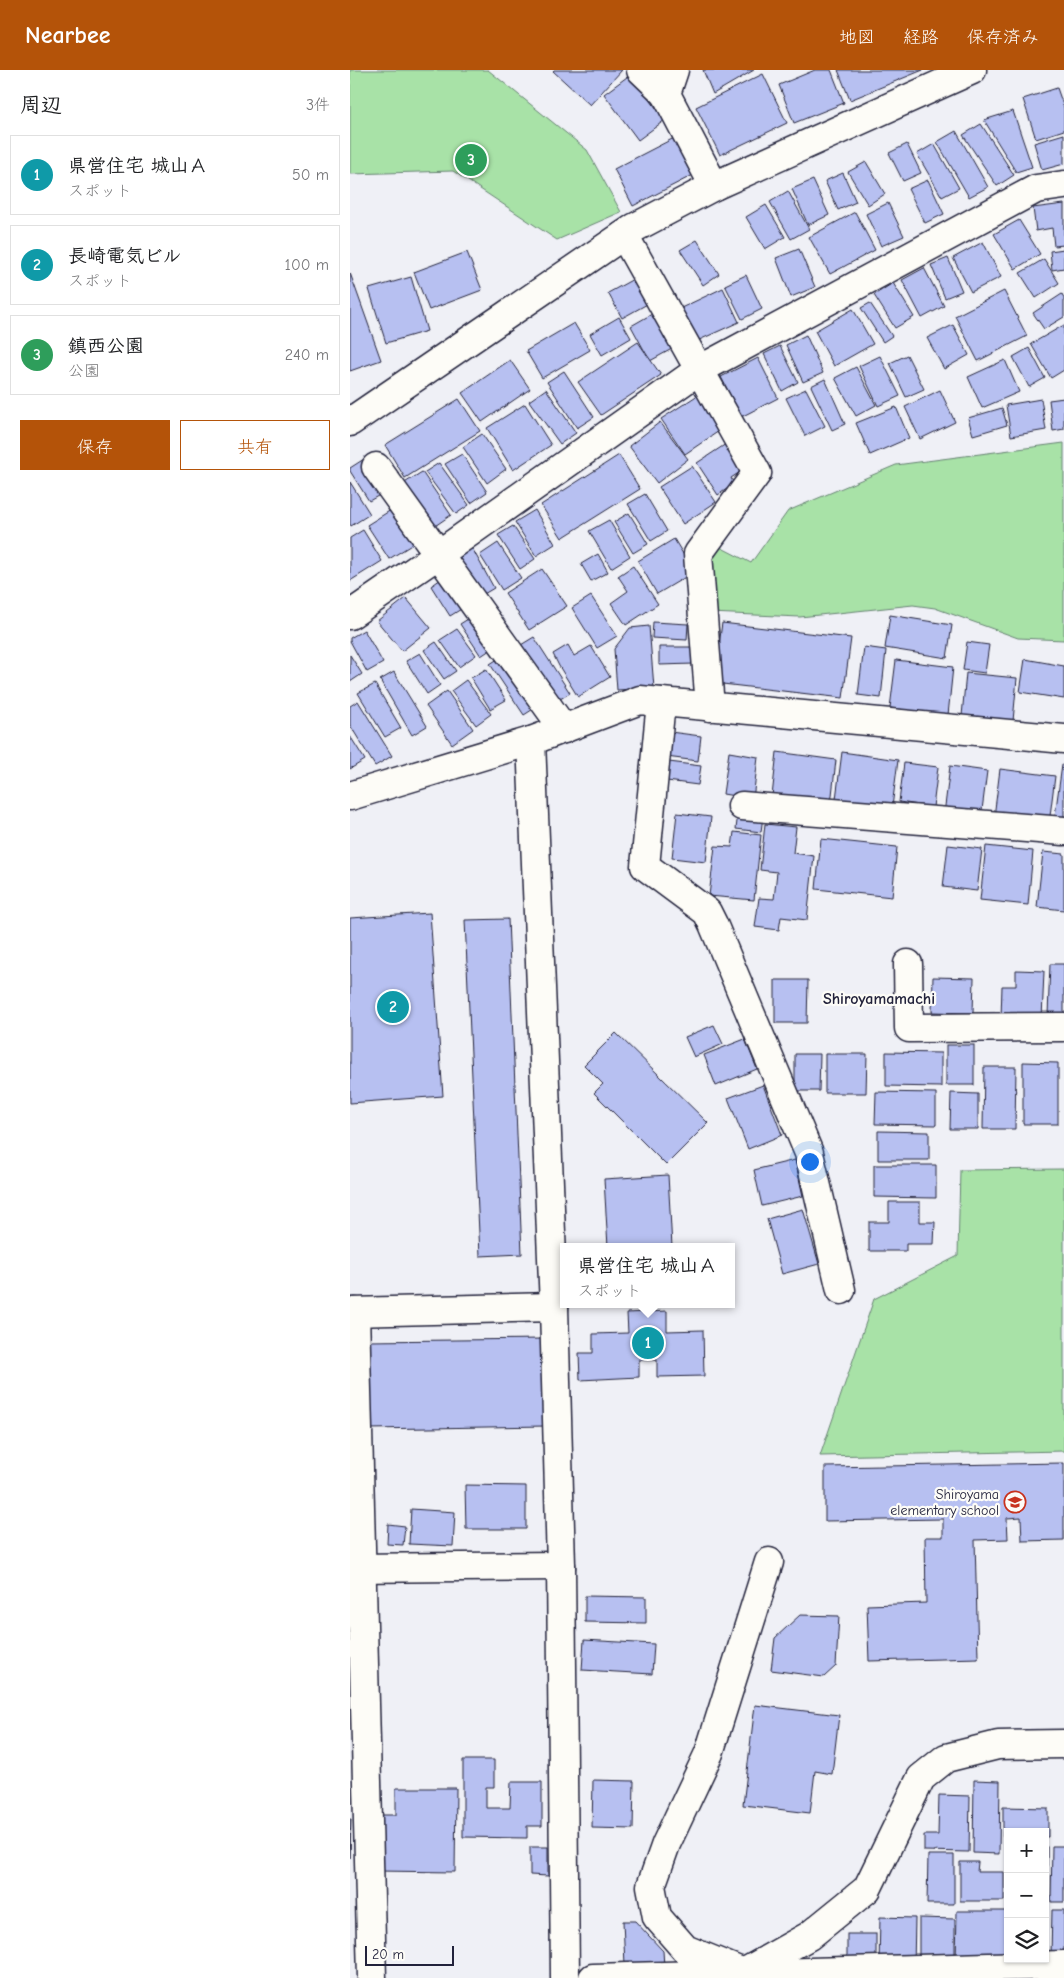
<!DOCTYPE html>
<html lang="ja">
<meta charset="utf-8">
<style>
body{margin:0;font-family:"Comic Neue","Klee One",sans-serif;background:#f6f6f6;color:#202124}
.controls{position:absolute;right:15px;bottom:15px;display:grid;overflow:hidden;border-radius:0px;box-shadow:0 1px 4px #0004}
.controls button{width:45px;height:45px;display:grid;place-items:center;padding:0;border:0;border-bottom:1px solid #e0e0e0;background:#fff;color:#202124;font:25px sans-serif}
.scale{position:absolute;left:15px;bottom:12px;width:89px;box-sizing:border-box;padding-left:5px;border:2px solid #22223b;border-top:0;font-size:14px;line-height:18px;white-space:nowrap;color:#22223b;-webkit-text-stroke:4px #fdfcf7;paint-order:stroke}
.you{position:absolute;left:459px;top:1091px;width:18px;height:18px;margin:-12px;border:4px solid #fff;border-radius:50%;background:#1a73e8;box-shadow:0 0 0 8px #1a73e833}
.badge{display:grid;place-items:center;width:32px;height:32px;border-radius:50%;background:#b45309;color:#fff;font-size:16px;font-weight:700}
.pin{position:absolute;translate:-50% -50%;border:2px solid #fff;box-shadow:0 1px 5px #0006}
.popup{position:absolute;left:210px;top:1173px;width:175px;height:65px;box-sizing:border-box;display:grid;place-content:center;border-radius:0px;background:#fff;filter:drop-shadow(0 1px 4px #0005);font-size:16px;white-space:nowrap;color:#757577}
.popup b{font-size:19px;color:#202124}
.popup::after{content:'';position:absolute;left:50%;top:100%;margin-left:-10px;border:10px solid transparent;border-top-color:#fff}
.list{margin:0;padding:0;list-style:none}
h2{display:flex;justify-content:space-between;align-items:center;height:65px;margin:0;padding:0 20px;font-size:21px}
h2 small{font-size:16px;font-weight:400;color:#757577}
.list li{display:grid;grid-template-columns:32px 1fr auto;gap:15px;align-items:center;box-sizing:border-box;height:80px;margin:0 10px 10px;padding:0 10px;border:1px solid #e0e0e0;border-radius:0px}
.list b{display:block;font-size:19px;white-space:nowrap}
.list p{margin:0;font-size:16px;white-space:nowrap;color:#757577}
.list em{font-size:16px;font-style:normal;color:#757577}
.actions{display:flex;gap:10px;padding:15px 20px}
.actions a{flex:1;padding:11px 0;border:1px solid #b45309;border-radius:0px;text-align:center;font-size:18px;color:#b45309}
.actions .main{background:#b45309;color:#fff}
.icon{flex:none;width:28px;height:28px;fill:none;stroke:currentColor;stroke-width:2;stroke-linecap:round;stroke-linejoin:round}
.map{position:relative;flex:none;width:714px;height:1908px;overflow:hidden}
header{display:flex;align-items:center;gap:30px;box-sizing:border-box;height:70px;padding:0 25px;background:#b45309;color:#fff}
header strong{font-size:24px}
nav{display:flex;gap:28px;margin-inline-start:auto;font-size:18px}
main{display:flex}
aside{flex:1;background:#fff}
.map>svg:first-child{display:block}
.green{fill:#a8e2a7;stroke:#658271}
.building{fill:#b7c0f1;stroke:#22223b}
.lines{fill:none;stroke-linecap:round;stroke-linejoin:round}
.minor-casing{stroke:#22223b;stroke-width:31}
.minor{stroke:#fdfcf7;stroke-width:28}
.labels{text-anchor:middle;stroke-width:4.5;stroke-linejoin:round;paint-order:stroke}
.poi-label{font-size:14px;fill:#22223b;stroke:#fdfcf7;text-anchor:end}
.quarter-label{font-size:16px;font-weight:bold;fill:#22223b;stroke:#fdfcf7}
</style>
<header>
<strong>Nearbee</strong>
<nav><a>地図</a><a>経路</a><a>保存済み</a></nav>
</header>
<main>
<aside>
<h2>周辺<small>3件</small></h2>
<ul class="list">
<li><span class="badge" style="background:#0f9aa8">1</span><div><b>県営住宅 城山Ａ</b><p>スポット</p></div><em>50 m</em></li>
<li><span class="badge" style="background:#0f9aa8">2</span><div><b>長崎電気ビル</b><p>スポット</p></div><em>100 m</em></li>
<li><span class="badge" style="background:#2e9e5b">3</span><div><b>鎮西公園</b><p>公園</p></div><em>240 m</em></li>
</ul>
<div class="actions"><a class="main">保存</a><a>共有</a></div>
</aside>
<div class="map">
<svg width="714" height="1908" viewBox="0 0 714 1908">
<rect width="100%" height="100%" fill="#eff0f6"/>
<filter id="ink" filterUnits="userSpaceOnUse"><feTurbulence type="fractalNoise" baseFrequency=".02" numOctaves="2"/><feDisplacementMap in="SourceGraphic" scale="10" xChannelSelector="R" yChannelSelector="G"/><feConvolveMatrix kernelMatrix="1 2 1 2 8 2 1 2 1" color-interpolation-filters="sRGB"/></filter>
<g filter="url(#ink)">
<g class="green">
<polygon points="0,0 138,0 237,80 271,142 207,170 103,101 0,104"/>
<polygon points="714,373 714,570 668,568 585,538 563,535 450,547 360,543 361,483 370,477 401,493 438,441 546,395"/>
<polygon points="714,1099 714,1381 470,1386 524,1229 608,1186 610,1100"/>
</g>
<g class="building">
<polygon points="204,0 272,0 240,35 203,1"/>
<polygon points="353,0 404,0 363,24"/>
<polygon points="465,0 481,0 494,33 444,53 429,15"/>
<polygon points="488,0 573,0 500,30"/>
<polygon points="281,4 315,50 288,70 254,24"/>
<polygon points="413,4 437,53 370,85 346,37"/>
<polygon points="707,18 714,38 714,60 686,69 673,29"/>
<polygon points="663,41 682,97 666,102 634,50"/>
<polygon points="631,54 664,105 647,116 613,65"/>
<polygon points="606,61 638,117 619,127 587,72"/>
<polygon points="714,64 714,94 692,100 684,73"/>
<polygon points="328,66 347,103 283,136 264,99"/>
<polygon points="557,74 571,103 553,111 539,83"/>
<polygon points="584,74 609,118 592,127 567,84"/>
<polygon points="516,92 535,124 518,135 498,102"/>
<polygon points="493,103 506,132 488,140 475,111"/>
<polygon points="463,110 479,145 458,155 442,119"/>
<polygon points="578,110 594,144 575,153 558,119"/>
<polygon points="438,121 459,159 441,169 420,132"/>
<polygon points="538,133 554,166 531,176 516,144"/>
<polygon points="714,134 714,175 704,176 702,158 686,161 683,138"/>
<polygon points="416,135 435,167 415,179 396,147"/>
<polygon points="505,142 525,180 480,204 459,167"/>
<polygon points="669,150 690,184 665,199 644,164"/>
<polygon points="347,170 369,204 353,215 330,180"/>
<polygon points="633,172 651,207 621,222 603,188"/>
<polygon points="449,179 465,217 441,227 426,188"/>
<polygon points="714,179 714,198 702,200 700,181"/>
<polygon points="117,182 132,220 79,240 64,202"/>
<polygon points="598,188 612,221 595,228 581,195"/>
<polygon points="694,189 709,213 686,228 670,203"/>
<polygon points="574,198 594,236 572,248 552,210"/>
<polygon points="0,203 31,290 0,301"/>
<polygon points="396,205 412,239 392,249 375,215"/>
<polygon points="61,207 77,261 36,273 19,219"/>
<polygon points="287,207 301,232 272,248 258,223"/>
<polygon points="543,213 564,247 545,258 524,225"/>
<polygon points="373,218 389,252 347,271 331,238"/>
<polygon points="654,221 677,266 628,291 605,246"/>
<polygon points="712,224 714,228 714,247 694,259 683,243"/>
<polygon points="520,233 542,266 533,272 511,238"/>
<polygon points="503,239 523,274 484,296 465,261"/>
<polygon points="309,240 329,275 300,291 281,256"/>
<polygon points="269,247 281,268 252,285 240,264"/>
<polygon points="224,253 240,280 192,308 176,281"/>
<polygon points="603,255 619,285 594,299 577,268"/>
<polygon points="714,255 714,300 701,308 681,274"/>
<polygon points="456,265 473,303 453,312 436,275"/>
<polygon points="288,272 311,305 251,345 228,312"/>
<polygon points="430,276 448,312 432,321 414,284"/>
<polygon points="679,278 695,308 679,317 663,287"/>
<polygon points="557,285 574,319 556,327 540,293"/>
<polygon points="530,286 550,326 528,336 509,296"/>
<polygon points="408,288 428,328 391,347 371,307"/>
<polygon points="160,290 180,319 132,352 112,323"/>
<polygon points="655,290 669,322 632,338 618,307"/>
<polygon points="506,297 526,335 506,346 485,308"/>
<polygon points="214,301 244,347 227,358 197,312"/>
<polygon points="475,309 495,354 482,360 461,316"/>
<polygon points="196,319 226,363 210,374 179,331"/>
<polygon points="456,319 475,356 455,366 436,328"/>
<polygon points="590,320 605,352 570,369 555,337"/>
<polygon points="351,323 375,357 335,384 311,349"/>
<polygon points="714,328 714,359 703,361 699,330"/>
<polygon points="109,329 130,361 55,408 35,375"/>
<polygon points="691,329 696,360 661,366 656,335"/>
<polygon points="175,334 201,375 163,400 137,358"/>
<polygon points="546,337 559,368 520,385 506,353"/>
<polygon points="652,338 657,355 623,365 618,348"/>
<polygon points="310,352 338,389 307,413 279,376"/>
<polygon points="132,364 156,399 137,413 113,377"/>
<polygon points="376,374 393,400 381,408 384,414 368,425 347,393"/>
<polygon points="112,384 137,422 121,433 95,394"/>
<polygon points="269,385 290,419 212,468 191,435"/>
<polygon points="14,389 35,422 19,431 0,401 0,398"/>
<polygon points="89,393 119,435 106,444 75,402"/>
<polygon points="342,396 366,432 333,454 309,417"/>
<polygon points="72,402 101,445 82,458 53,414"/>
<polygon points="0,412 20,444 1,456 0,454"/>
<polygon points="295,424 317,461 301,471 278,434"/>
<polygon points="49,435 71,469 39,489 17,455"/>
<polygon points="185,440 205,474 186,486 165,452"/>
<polygon points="279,443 298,474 283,483 264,452"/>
<polygon points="259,450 280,486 261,498 239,461"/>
<polygon points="163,456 185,489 170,499 148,465"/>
<polygon points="13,460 32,491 0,511 0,468"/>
<polygon points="324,469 344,502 307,524 288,491"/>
<polygon points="148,473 171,508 152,520 130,485"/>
<polygon points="122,478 144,518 127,528 104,488"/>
<polygon points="248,484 258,502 241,511 231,494"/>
<polygon points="283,496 308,534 276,555 261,533 278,521 268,506"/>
<polygon points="192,499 217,536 179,560 155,523"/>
<polygon points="97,505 116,536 100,546 81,516"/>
<polygon points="241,526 267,566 247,578 222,538"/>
<polygon points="56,528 81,558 52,581 27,551"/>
<polygon points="126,544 146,576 131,586 110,554"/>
<polygon points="540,545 602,555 597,588 535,578"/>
<polygon points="303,552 338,554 337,570 302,568"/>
<polygon points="372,553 501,568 493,628 364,613"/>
<polygon points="299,556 304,618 267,620 264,579 280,558"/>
<polygon points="107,559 126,585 109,597 90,570"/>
<polygon points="14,560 33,593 17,602 0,571 0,568"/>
<polygon points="184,567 220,623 202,634 166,578"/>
<polygon points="86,572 106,601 94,609 74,580"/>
<polygon points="617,572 639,575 635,603 613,600"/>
<polygon points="218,575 224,586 241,576 260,607 228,627 209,596 203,584"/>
<polygon points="309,577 344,577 344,594 309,595"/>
<polygon points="514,577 536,580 531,628 508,625"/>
<polygon points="70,583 90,615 77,624 56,591"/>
<polygon points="0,585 12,604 0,612"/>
<polygon points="154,585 188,636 174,645 140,594"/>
<polygon points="675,589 714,596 714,629 670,622"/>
<polygon points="546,590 603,597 598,645 540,638"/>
<polygon points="136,599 156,630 140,639 121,608"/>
<polygon points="44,602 77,656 62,665 30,610"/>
<polygon points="616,603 667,608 663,651 612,646"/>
<polygon points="116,610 141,644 126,655 101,621"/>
<polygon points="25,614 51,658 35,667 8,623"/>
<polygon points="97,621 123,659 102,674 76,636"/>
<polygon points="8,631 42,686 25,696 0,655 0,636"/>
<polygon points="320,662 351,666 348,691 316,687"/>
<polygon points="0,666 15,690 0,699"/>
<polygon points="379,682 408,687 403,729 373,724"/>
<polygon points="427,682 486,690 481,734 422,726"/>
<polygon points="492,682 548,690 542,737 486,729"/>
<polygon points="319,692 351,696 348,715 317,711"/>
<polygon points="554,693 588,697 583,737 549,732"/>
<polygon points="712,695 714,696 714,754 704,753"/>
<polygon points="600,696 637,701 631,748 594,744"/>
<polygon points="650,699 705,706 699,754 644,747"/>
<polygon points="327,743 361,747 356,792 322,788"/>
<polygon points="388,743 413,746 411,762 386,759"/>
<polygon points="415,754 446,757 443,783 464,786 457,850 431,847 429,860 405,857 409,828 424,829 427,802 410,800"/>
<polygon points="384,762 411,765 404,830 359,826 365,776 382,777"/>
<polygon points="471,769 547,777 542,827 466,819"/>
<polygon points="598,775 632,779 627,821 593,817"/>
<polygon points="636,776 683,781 678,835 630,830"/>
<polygon points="693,782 714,784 714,840 687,837"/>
<polygon points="80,843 93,1026 0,1033 0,848"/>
<polygon points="158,849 172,1184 130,1186 115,850"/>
<polygon points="700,894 714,894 714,946 698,945"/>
<polygon points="666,900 694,901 692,949 651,948 652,916 666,916"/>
<polygon points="583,907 624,908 623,943 582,942"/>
<polygon points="425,910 458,910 457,953 425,953"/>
<polygon points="364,955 373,974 344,987 335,967"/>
<polygon points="266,963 358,1053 316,1095 244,1023 253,1014 234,995"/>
<polygon points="395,969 407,999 366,1016 354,985"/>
<rect x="596" y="975" width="28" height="40"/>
<polygon points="536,982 591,983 591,1017 536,1016"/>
<polygon points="445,984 470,984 469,1021 445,1021"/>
<polygon points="475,984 517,984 516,1023 475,1023"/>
<polygon points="673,992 708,993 708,1054 673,1054"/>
<polygon points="634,997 666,997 665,1059 633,1059"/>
<polygon points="413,1015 432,1065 398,1079 378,1028"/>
<polygon points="526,1022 586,1023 586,1055 525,1054"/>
<polygon points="601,1023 628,1024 628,1059 600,1059"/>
<polygon points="528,1061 579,1062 579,1090 528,1090"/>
<polygon points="445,1090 453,1126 412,1136 404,1100"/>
<polygon points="524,1095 586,1095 586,1128 524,1127"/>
<polygon points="318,1105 322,1177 258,1177 254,1109"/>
<polygon points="539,1132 570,1132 570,1152 585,1152 584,1174 556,1174 556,1181 519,1181 519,1152 539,1152"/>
<polygon points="453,1139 469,1194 432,1204 417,1149"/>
<polygon points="317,1241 317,1261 353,1260 354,1306 307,1307 307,1290 289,1290 289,1307 230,1310 229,1283 243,1283 243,1264 278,1263 277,1243"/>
<polygon points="194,1269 195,1356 20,1359 18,1271"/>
<polygon points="714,1393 714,1470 672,1471 671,1447 657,1448 658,1469 625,1470 628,1588 519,1591 517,1535 576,1533 575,1467 593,1467 593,1449 475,1451 475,1397"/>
<polygon points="115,1415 176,1416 176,1459 116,1459"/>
<polygon points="61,1439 105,1442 103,1476 59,1474"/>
<polygon points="38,1454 55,1456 53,1475 37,1474"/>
<polygon points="235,1526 296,1527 296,1553 235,1552"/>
<polygon points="450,1545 489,1546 486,1596 474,1607 421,1600 425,1568"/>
<polygon points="234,1570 304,1574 302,1604 232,1600"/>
<polygon points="405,1635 489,1645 482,1704 465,1701 460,1743 393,1735"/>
<polygon points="113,1690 144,1690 144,1717 136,1717 136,1738 160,1738 161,1712 192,1712 192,1756 177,1756 177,1768 113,1767"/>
<polygon points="243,1710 284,1711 283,1759 242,1758"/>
<polygon points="624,1710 650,1711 649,1784 623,1783"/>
<polygon points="46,1718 106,1718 105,1802 28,1801 29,1745 46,1745"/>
<polygon points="589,1725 620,1726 619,1782 574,1781 574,1765 588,1765"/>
<polygon points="653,1737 698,1738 698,1767 695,1767 695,1762 658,1762 658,1767 653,1767"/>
<polygon points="0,1749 1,1749 0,1788"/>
<polygon points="702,1776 714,1776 714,1832 701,1832"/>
<polygon points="180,1777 198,1777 198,1806 180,1805"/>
<rect x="695" y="1777" width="2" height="49"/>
<polygon points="578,1785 604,1785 604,1834 577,1834"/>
<polygon points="610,1792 628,1792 627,1802 654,1802 654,1831 610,1831"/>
<polygon points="702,1840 714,1840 714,1886 701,1886"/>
<polygon points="607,1841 656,1841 655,1891 606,1891"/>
<polygon points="530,1847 565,1848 564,1897 529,1896"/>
<polygon points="569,1848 605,1849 605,1896 569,1895"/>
<polygon points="273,1851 285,1851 313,1881 314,1896 275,1895"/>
<rect x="497" y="1864" width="29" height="32"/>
</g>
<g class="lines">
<g class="minor-casing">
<g id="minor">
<polyline points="291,0 316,24"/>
<polyline points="324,0 316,24 364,116"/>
<polyline points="274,165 407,403 348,484 360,637"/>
<polyline points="0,352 284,158 364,116 622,0"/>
<polyline points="26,397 214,659"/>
<polyline points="0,545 89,484 349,300 686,119 714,115"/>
<polyline points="311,632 295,796 357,842 363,854 459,1083 491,1220"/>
<polyline points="181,671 204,1237 211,1496 215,1908"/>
<polyline points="0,726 181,671 290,630 714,669"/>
<polyline points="392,736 714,761"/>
<polyline points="558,894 559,958 714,957"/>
<polyline points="0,1242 204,1237"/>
<polyline points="5,1242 22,1908"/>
<polyline points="0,1498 211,1496"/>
<polyline points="397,1901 459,1866 517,1819 571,1708 596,1688 648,1675 714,1674"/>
<polyline points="394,1903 335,1879 307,1847 301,1816 316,1774 359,1683 419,1492"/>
<polyline points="243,1908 714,1895"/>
</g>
</g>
<use href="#minor" class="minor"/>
</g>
</g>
<defs>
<g id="school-ring" transform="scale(1.125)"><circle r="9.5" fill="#fdfcf7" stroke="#c8321e" stroke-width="1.5"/><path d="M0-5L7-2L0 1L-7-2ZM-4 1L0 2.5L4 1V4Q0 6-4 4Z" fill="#c8321e"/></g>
</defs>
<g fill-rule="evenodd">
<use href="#school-ring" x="665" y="1432"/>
</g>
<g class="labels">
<g class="poi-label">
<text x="649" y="1429">Shiroyama<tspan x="649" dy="16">elementary school</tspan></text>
</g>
<g class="quarter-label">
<text x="529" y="934">Shiroyamamachi</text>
</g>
</g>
</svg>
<div class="controls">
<button>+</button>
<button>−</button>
<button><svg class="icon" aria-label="layers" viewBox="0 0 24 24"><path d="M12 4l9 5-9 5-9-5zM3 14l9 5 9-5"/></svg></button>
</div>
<div class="scale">20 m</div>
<div class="you"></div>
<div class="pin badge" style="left:298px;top:1273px;background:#0f9aa8">1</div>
<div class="popup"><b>県営住宅 城山Ａ</b>スポット</div>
<div class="pin badge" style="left:43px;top:937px;background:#0f9aa8">2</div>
<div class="pin badge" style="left:121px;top:90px;background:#2e9e5b">3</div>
</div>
</main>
